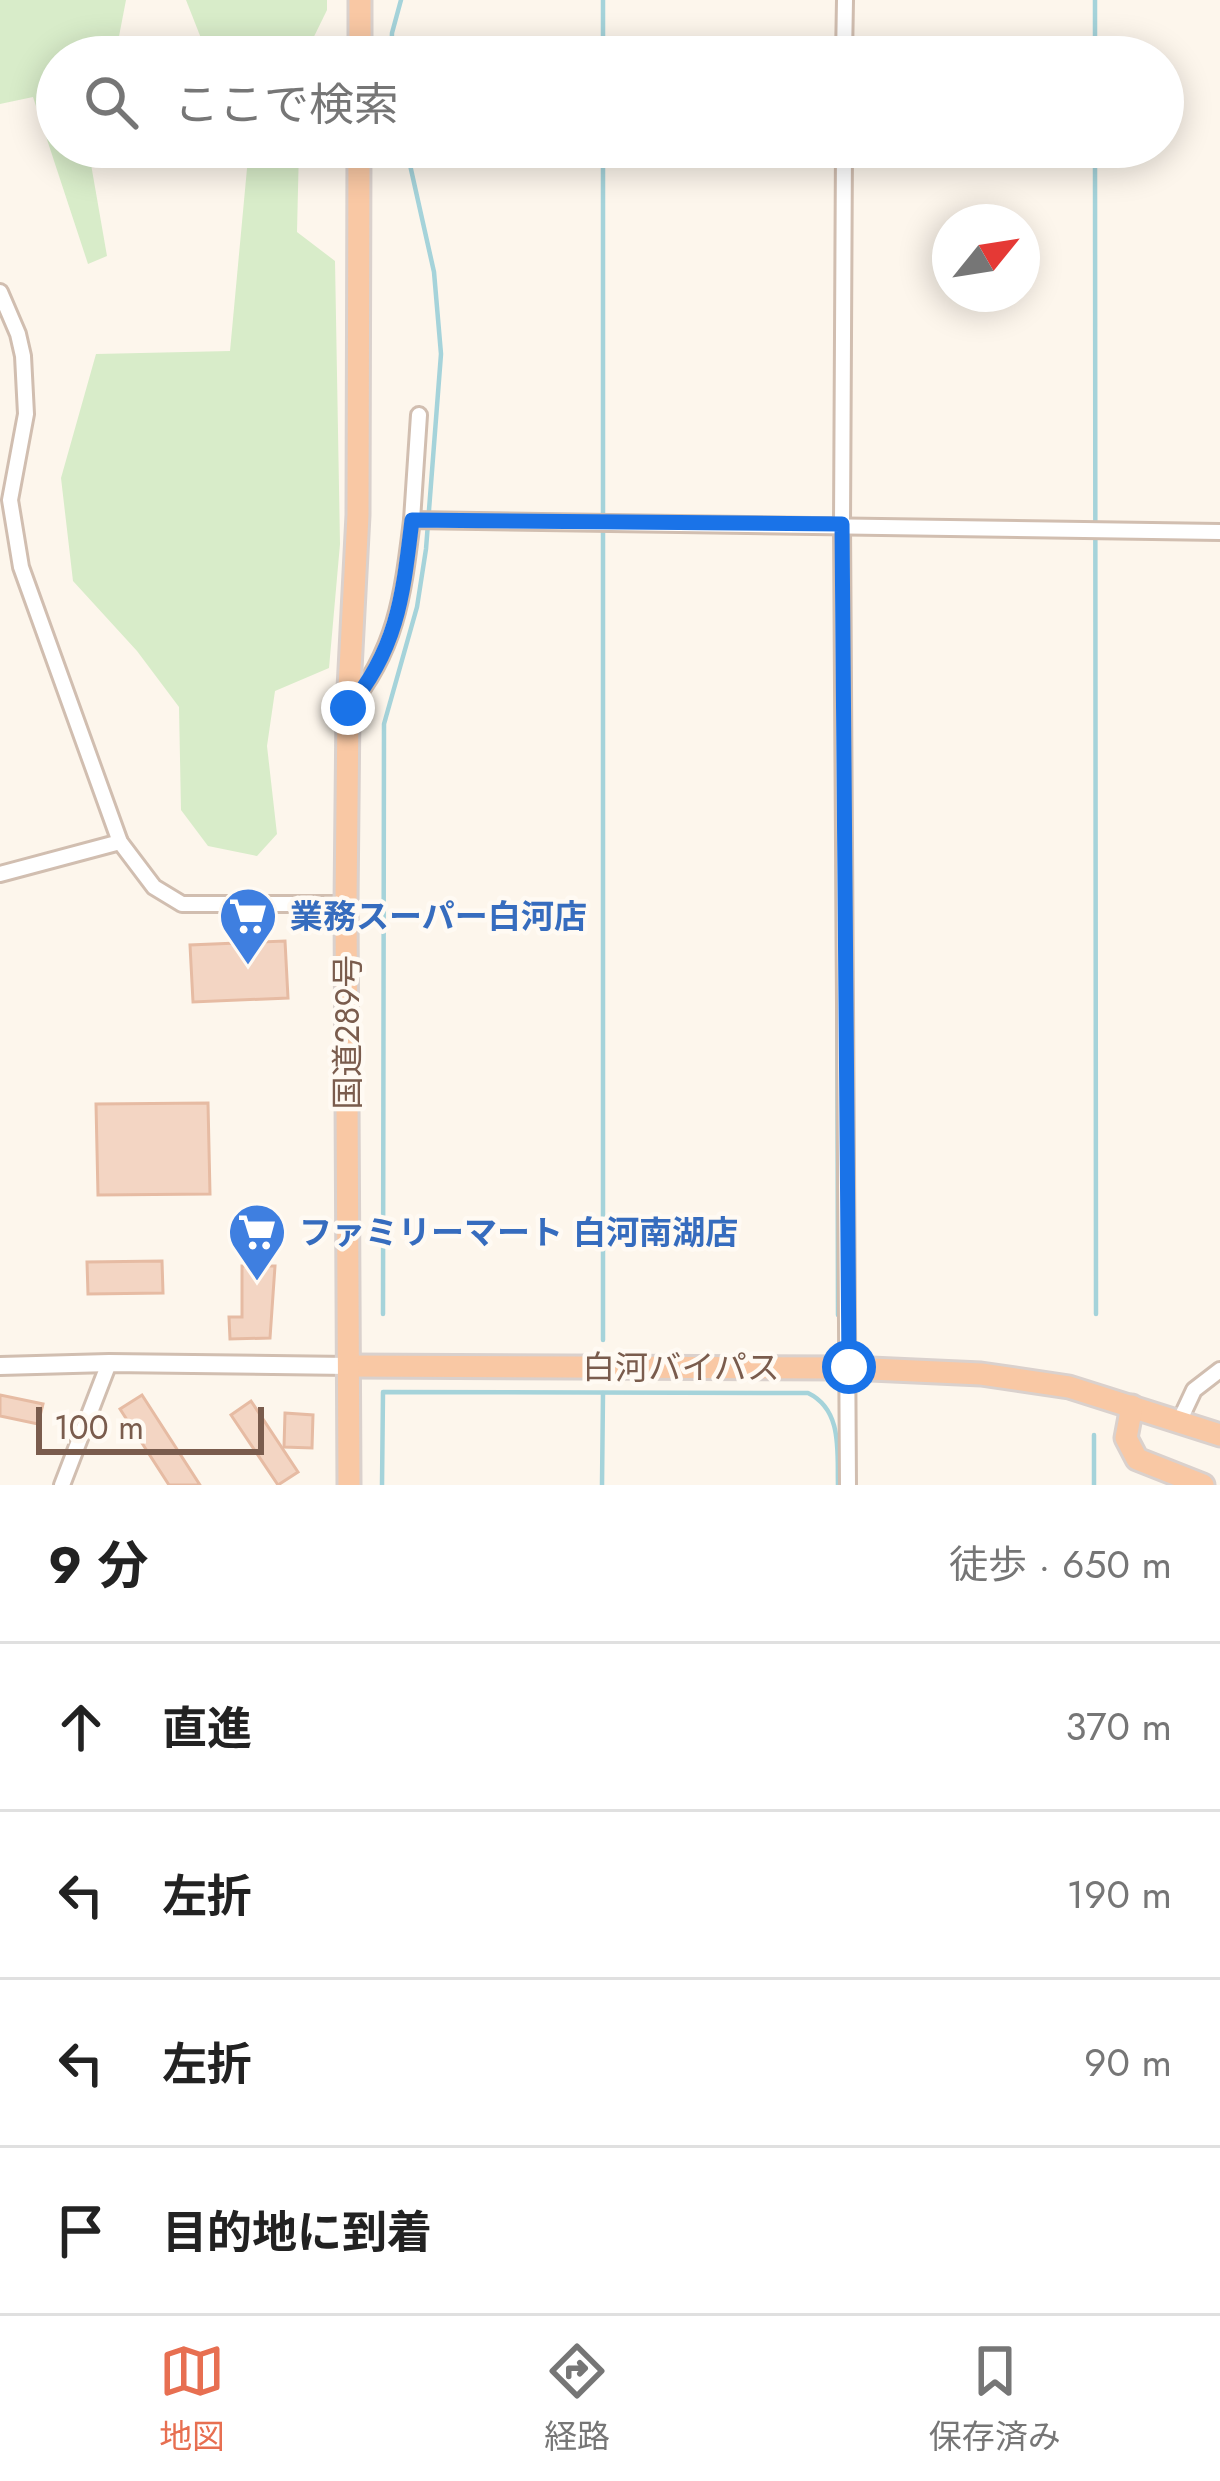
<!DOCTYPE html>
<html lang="ja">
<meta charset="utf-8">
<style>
body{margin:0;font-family:Jost,"Noto Sans JP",sans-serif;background:#f6f6f6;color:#222}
.compass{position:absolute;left:932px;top:204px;width:108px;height:108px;border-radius:50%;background:#fff;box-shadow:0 6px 30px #0003;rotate:60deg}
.scale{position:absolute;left:36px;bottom:30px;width:228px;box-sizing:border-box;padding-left:12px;border:6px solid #7a5c4d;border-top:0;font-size:33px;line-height:42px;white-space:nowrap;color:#7a5c4d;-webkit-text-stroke:9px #fffaf3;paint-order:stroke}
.stop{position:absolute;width:36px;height:36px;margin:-27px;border:9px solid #1a73e8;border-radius:50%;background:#fff}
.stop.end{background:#1a73e8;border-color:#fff;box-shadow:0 3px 12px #0008}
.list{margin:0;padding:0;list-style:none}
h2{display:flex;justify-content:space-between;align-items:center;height:156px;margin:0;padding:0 48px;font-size:51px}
h2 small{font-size:39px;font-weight:400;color:#767676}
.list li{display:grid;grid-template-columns:78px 1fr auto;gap:36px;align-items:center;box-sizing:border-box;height:168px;padding:0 48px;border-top:3px solid #e0e0e0}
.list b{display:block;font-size:45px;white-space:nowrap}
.list em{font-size:39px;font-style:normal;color:#767676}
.icon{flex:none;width:66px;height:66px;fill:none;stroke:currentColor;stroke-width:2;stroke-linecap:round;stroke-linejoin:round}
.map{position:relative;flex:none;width:1220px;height:1485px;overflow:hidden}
.search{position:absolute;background:#fff;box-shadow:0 6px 30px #0003;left:36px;right:36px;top:36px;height:132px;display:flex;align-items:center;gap:30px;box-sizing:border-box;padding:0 42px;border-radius:66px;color:#767676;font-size:45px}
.sheet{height:828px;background:#fff}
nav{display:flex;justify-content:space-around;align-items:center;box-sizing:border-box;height:168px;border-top:3px solid #e0e0e0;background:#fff;font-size:33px;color:#767676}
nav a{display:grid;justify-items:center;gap:6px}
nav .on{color:#e76f51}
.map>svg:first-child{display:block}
.green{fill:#d8ecc9}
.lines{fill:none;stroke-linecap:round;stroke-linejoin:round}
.stream{stroke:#a5d3da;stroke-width:4.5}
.building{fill:#f3d5c3;stroke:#e6bba3;stroke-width:3}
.minor-casing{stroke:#d1beb0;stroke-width:20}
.tertiary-casing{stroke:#d1beb0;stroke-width:22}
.trunk-casing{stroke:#dad1cd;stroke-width:27}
.minor{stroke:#fff;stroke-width:14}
.tertiary{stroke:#fff;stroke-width:16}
.trunk{stroke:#f9c8a4;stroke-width:21}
.route{stroke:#1a73e8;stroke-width:15}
.labels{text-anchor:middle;stroke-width:9;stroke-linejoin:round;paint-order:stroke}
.shop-label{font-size:33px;font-weight:bold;fill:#366cbe;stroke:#fffaf3;text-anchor:start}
.street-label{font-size:33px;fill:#7a5c4d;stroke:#fffaf3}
</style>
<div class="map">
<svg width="1220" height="1485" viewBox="0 0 1220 1485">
<rect width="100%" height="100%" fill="#fdf6ec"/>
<g class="green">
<polygon points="0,0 126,0 115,57 57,57 57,147 88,147 107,256 88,264 33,97 0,104"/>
<polygon points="186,0 327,0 327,10 304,57 208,56"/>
<polygon points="249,147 299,147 297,232 335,261 340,544 329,668 275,691 267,746 277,834 257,856 208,846 181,810 179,707 137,651 73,581 61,478 96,354 230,351"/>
</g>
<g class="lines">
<g class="stream">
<polyline points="603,0 603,57"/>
<polyline points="1095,0 1095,57"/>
<polyline points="391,57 392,33 401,0"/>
<polyline points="1095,147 1096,1314"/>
<polyline points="837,865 838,1315"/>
<polyline points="383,1314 384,724 417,607 426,549 441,354 434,272 406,147"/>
<polyline points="603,1340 603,147"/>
<path d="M382 1485 383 1392 808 1393C843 1410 837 1452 838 1485"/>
<polyline points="602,1485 603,1393"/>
<polyline points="1094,1485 1094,1435"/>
</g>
</g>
<g class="building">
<polygon points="285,941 288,998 193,1002 190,945"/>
<polygon points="208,1103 210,1194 98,1195 96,1104"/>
<polygon points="162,1261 163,1293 88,1294 87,1262"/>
<polygon points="242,1266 275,1266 270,1338 230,1339 229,1317 242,1317"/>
<polygon points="0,1395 43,1404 38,1424 0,1416"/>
<polygon points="142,1395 200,1485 169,1485 120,1409"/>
<polygon points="251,1401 298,1472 278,1485 231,1415"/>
<polygon points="285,1413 313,1415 312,1448 284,1447"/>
</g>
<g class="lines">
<g class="minor-casing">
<g id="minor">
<polyline points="844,57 845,0"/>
<polyline points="844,147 842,524 848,1485"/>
<polyline points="0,292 18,334 23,356 26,414 10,500 21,567 120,842 154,887 182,904 346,904"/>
<polyline points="412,520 419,415"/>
<path d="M348 708C397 650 403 593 412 520L1220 532"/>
<polyline points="0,874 120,842"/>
<polyline points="1179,1422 1194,1390 1220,1370"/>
<polyline points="62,1485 109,1363"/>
</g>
</g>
<g class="tertiary-casing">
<polyline id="tertiary" points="0,1366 109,1363 349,1366"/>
</g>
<g class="trunk-casing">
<g id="trunk">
<polyline points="360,57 360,0"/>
<polyline points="349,1366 849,1368 981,1374 1069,1387 1220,1435"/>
<polyline points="1132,1406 1126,1438 1137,1459 1203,1485"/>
<polyline points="349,1485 346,904 348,708 358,515 359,147"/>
</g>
</g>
<use href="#minor" class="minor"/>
<use href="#tertiary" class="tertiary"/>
<use href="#trunk" class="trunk"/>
</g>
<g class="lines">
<path class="route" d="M348 708C398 649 403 594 412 520L842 524 849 1367"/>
</g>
<defs>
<g id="supermarket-pin" transform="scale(3)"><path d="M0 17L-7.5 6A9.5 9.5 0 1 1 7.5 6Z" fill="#3f7fe0" stroke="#fffaf3"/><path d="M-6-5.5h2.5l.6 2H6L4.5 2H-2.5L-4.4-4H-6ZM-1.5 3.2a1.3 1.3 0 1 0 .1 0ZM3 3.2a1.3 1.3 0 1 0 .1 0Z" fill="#fff"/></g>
</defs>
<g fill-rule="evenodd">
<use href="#supermarket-pin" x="248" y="916"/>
<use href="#supermarket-pin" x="257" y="1232"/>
</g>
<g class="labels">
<g class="shop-label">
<text x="290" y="928">業務スーパー白河店</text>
<text x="299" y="1244">ファミリーマート 白河南湖店</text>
</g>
<g class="street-label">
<text transform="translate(347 1032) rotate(-90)" y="12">国道289号</text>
<text x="681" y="1379">白河バイパス</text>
</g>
</g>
</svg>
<svg class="compass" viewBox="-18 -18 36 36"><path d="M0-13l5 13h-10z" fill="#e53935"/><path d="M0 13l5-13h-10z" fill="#767676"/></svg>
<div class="scale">100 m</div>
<div class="stop" style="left:849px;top:1367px"></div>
<div class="stop end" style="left:348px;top:708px"></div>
<div class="search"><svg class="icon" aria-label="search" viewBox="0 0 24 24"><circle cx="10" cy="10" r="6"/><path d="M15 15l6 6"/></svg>ここで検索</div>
</div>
<section class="sheet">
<h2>9 分<small>徒歩 · 650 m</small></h2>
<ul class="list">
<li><svg class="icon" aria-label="ahead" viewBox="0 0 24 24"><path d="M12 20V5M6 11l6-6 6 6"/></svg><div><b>直進</b></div><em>370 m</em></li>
<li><svg class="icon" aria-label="left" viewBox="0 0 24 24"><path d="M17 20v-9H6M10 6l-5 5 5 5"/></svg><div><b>左折</b></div><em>190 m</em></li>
<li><svg class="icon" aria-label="left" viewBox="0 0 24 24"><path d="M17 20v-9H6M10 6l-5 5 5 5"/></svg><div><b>左折</b></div><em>90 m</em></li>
<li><svg class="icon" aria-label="arrive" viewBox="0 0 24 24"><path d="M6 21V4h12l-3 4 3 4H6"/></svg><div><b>目的地に到着</b></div></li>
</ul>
</section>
<nav>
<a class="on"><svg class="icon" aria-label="map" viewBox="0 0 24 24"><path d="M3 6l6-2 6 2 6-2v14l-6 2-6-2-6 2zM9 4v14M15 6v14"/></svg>地図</a>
<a><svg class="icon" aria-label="directions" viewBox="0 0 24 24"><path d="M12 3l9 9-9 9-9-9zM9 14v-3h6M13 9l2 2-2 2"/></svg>経路</a>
<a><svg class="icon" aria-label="saved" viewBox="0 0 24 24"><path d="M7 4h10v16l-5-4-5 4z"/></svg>保存済み</a>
</nav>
